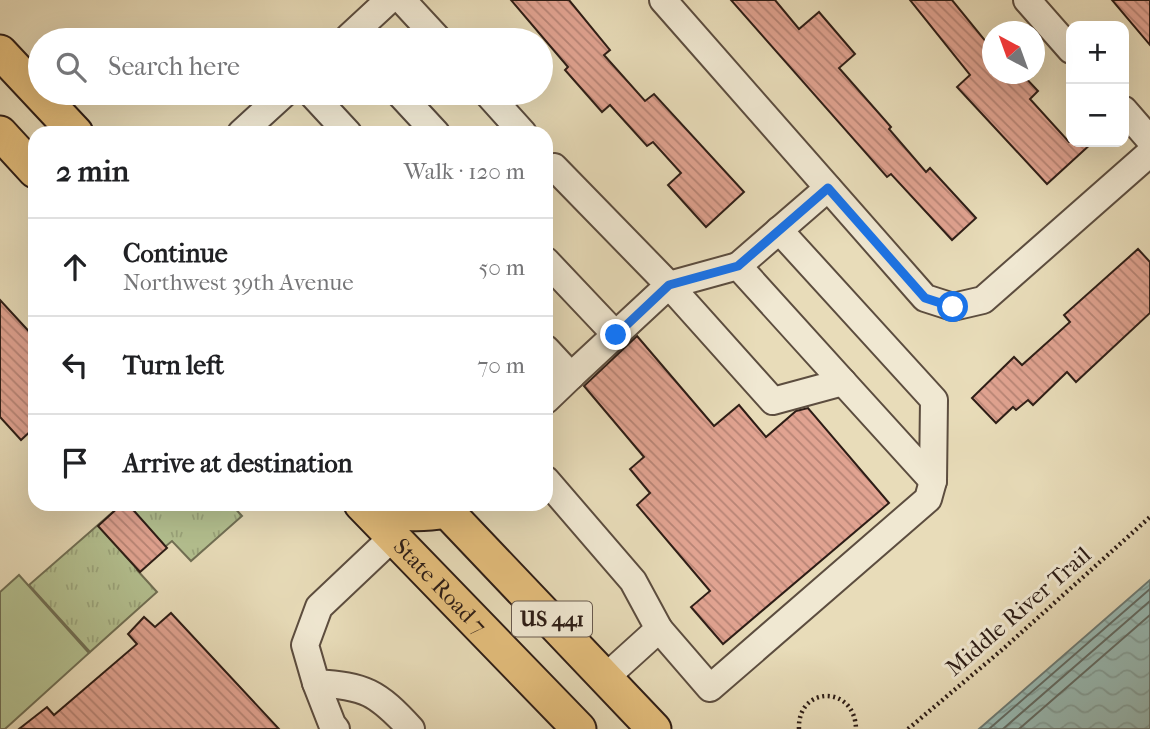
<!DOCTYPE html>
<meta charset="utf-8">
<style>
body{margin:0;font-family:"IM FELL French Canon",serif;background:#f2f2f2;color:#202124}
.controls{position:absolute;right:21px;top:21px;display:grid;overflow:hidden;border-radius:14px;box-shadow:0 7px 28px #0002}
.controls button{width:63px;height:63px;display:grid;place-items:center;padding:0;border:0;border-bottom:2px solid #e0e0e0;background:#fff;color:#202124;font:35px sans-serif}
.compass{position:absolute;left:982px;top:21px;width:63px;height:63px;border-radius:50%;background:#fff;box-shadow:0 7px 28px #0002;rotate:319deg}
.stop{position:absolute;width:21px;height:21px;margin:-16px;border:5px solid #1a73e8;border-radius:50%;background:#fff}
.stop.end{background:#1a73e8;border-color:#fff;box-shadow:0 2px 7px #0008}
.list{margin:0;padding:0;list-style:none}
h2{display:flex;justify-content:space-between;align-items:center;height:91px;margin:0;padding:0 28px;font-size:30px}
h2 small{font-size:23px;font-weight:400;color:#757577}
.list li{display:grid;grid-template-columns:46px 1fr auto;gap:21px;align-items:center;box-sizing:border-box;height:98px;padding:0 28px;border-top:2px solid #e0e0e0}
.list b{display:block;font-size:26px;white-space:nowrap}
.list p{margin:0;font-size:23px;white-space:nowrap;color:#757577}
.list em{font-size:23px;font-style:normal;color:#757577}
.icon{flex:none;width:38px;height:38px;fill:none;stroke:currentColor;stroke-width:2;stroke-linecap:round;stroke-linejoin:round}
.map{position:relative;flex:none;width:1150px;height:729px;overflow:hidden}
.search{position:absolute;background:#fff;box-shadow:0 7px 28px #0002;left:28px;top:28px;width:525px;height:77px;display:flex;align-items:center;gap:18px;box-sizing:border-box;padding:0 24px;border-radius:38px;color:#757577;font-size:26px}
.panel{position:absolute;background:#fff;box-shadow:0 7px 28px #0002;left:28px;top:126px;width:525px;height:385px;border-radius:21px}
.map>svg:first-child{display:block}
.grass{fill:#b4c191;stroke:#706f54;stroke-width:2}
.park{fill:url(#park-tufts);stroke:#706f54;stroke-width:2}
.water{fill:url(#water-waves);stroke:#6d7b75;stroke-width:2}
.lines{fill:none;stroke-linecap:round;stroke-linejoin:round}
.shore{stroke:#626c65;stroke-width:2}
.building{fill:url(#building-back-hatch);stroke:#2d1d16;stroke-width:2}
.minor-casing{stroke:#5c4d3f;stroke-width:30}
.major-casing{stroke:#2d1d16;stroke-width:37}
.path{stroke:#2d1d16;stroke-width:4.5;stroke-dasharray:2 3.5;stroke-linecap:butt}
.minor{stroke:#f0e8d2;stroke-width:26}
.major{stroke:#e4be7c;stroke-width:33}
.route{stroke:#1a73e8;stroke-width:9}
.labels{text-anchor:middle;stroke-width:6;stroke-linejoin:round;paint-order:stroke}
.shield{fill:#f0e8d2;stroke:#685a4e;stroke-width:2}
.shield-label{font-size:21px;font-weight:bold;fill:#2d1d16}
.street-label{font-size:23px;fill:#2d1d16;stroke:#f0e8d2}
</style>
<div class="map">
<svg width="1150" height="729" viewBox="0 0 1150 729">
<defs>
<pattern id="park-tufts" width="24" height="20" patternUnits="userSpaceOnUse" patternTransform="scale(1.75)"><rect width="24" height="20" fill="#b4c191"/><path d="M3 7l-1-3M5 7V3M7 7l1-3M15 17l-1-3M17 17v-4M19 17l1-3" fill="none" stroke="#9ba57c"/></pattern>
<pattern id="water-waves" width="16" height="10" patternUnits="userSpaceOnUse" patternTransform="scale(1.75)"><rect width="16" height="10" fill="#98bab4"/><path d="M0 5q4-4 8 0t8 0" fill="none" stroke="#839f9a"/></pattern>
<pattern id="building-back-hatch" width="6" height="6" patternUnits="userSpaceOnUse" patternTransform="scale(1.75)"><rect width="6" height="6" fill="#e1a391"/><path d="M-1 5l2 2M0 0l6 6M5-1l2 2" fill="none" stroke="#b78475"/></pattern>
</defs>
<rect width="100%" height="100%" fill="#e8dcb9"/>
<filter id="stains"><feTurbulence type="fractalNoise" baseFrequency=".00286" numOctaves="4"/><feColorMatrix values="0 0 0 0 .2 0 0 0 0 .09 0 0 0 0 .02 0 0 0 .5 -.17"/></filter>
<radialGradient id="worn" r=".72"><stop offset=".6" stop-color="#630" stop-opacity="0"/><stop offset="1" stop-color="#630" stop-opacity=".3"/></radialGradient>
<polygon class="grass" points="19,575 89,653 5,729 0,729 0,592"/>
<polygon class="park" points="122,504 231,504 242,516 191,561 172,541 137,570 157,592 90,652 29,585"/>
<polygon class="water" points="1150,580 1150,729 979,729"/>
<g class="lines">
<g class="shore">
<polyline points="989,729 1150,589"/>
<polyline points="1003,729 1150,601"/>
<polyline points="1019,729 1150,615"/>
</g>
</g>
<g class="building">
<polygon points="511,0 569,0 610,50 604,55 645,101 654,94 744,192 706,227 668,185 681,173 653,142 647,146 610,105 602,112 565,70 568,67"/>
<polygon points="731,0 775,0 799,29 819,12 855,54 839,68 891,127 889,129 926,172 930,168 976,218 952,240 891,174 887,177"/>
<polygon points="910,0 952,0 992,49 992,74 1022,74 1038,91 1030,99 1069,142 1093,142 1047,184 957,87 970,75"/>
<polygon points="1112,0 1150,0 1150,45"/>
<polygon points="1138,249 1150,262 1150,313 1076,382 1067,372 1033,405 1028,400 1016,410 1013,407 996,423 972,398 1014,357 1022,365 1070,322 1064,315"/>
<polygon points="0,300 35,338 35,427 21,440 0,417"/>
<polygon points="637,336 714,426 739,405 766,437 796,411 808,408 889,503 723,644 691,607 710,591 637,505 650,493 630,469 644,457 584,386"/>
<polygon points="122,504 128,504 167,548 140,572 98,526"/>
<polygon points="171,613 279,729 19,729 47,707 54,715 137,644 128,634 144,617 155,627"/>
</g>
<g class="lines">
<g class="minor-casing">
<g id="minor">
<polyline points="402,0 439,40"/>
<polyline points="663,0 925,298 953,307 983,300 1150,153"/>
<polyline points="1027,0 1071,50"/>
<polyline points="349,37 389,0"/>
<polyline points="311,93 348,133"/>
<polyline points="399,93 436,133"/>
<polyline points="487,93 523,133"/>
<polyline points="1124,110 1150,140"/>
<polyline points="241,133 285,93"/>
<polyline points="546,173 554,167 669,285 571,376"/>
<polyline points="546,261 616,335"/>
<polygon points="738,266 843,382 773,401 669,285"/>
<polyline points="738,266 828,188"/>
<polyline points="546,349 571,376 546,400"/>
<polyline points="843,382 933,481"/>
<polyline points="546,480 633,581 659,629 606,677"/>
<path d="M394 536 319 607 305 645 316 683C365 686 377 692 411 729"/>
<polyline points="659,629 710,688 928,499 933,481 934,400 779,230"/>
<polyline points="316,683 332,724 336,729"/>
</g>
</g>
<g class="major-casing">
<g id="major">
<polyline points="0,52 76,133"/>
<polyline points="0,133 35,171"/>
<path id="s1" d="M361 504 579 729"/>
<path d="M372 504C397 516 421 515 448 511"/>
<polyline points="440,504 654,729"/>
</g>
</g>
<g class="path">
<path d="M799 729C797 686 855 684 856 729"/>
<polyline points="908,729 1003,649 1150,517"/>
</g>
<use href="#minor" class="minor"/>
<use href="#major" class="major"/>
</g>
<g class="lines">
<polyline class="route" points="616,335 669,285 738,266 828,188 925,298 953,307"/>
</g>
<g class="labels">
<rect class="shield" x="512" y="601.5" width="80" height="35" rx="5"/>
<g class="shield-label">
<text x="552" y="626">US 441</text>
</g>
<g class="street-label">
<text dy="8" stroke="none"><textPath href="#s1" startOffset="114">State Road 7</textPath></text>
<text transform="translate(1018 611) rotate(-41)" y="8">Middle River Trail</text>
</g>
</g>
<rect width="100%" height="100%" filter="url(#stains)"/>
<rect width="100%" height="100%" fill="url(#worn)"/>
</svg>
<div class="controls">
<button>+</button>
<button>−</button>
</div>
<svg class="compass" viewBox="-18 -18 36 36"><path d="M0-13l5 13h-10z" fill="#e53935"/><path d="M0 13l5-13h-10z" fill="#757577"/></svg>
<div class="stop" style="left:953px;top:307px"></div>
<div class="stop end" style="left:616px;top:335px"></div>
<div class="search"><svg class="icon" aria-label="search" viewBox="0 0 24 24"><circle cx="10" cy="10" r="6"/><path d="M15 15l6 6"/></svg>Search here</div>
<section class="panel">
<h2>2 min<small>Walk · 120 m</small></h2>
<ul class="list">
<li><svg class="icon" aria-label="ahead" viewBox="0 0 24 24"><path d="M12 20V5M6 11l6-6 6 6"/></svg><div><b>Continue</b><p>Northwest 39th Avenue</p></div><em>50 m</em></li>
<li><svg class="icon" aria-label="left" viewBox="0 0 24 24"><path d="M17 20v-9H6M10 6l-5 5 5 5"/></svg><div><b>Turn left</b></div><em>70 m</em></li>
<li><svg class="icon" aria-label="arrive" viewBox="0 0 24 24"><path d="M6 21V4h12l-3 4 3 4H6"/></svg><div><b>Arrive at destination</b></div></li>
</ul>
</section>
</div>
